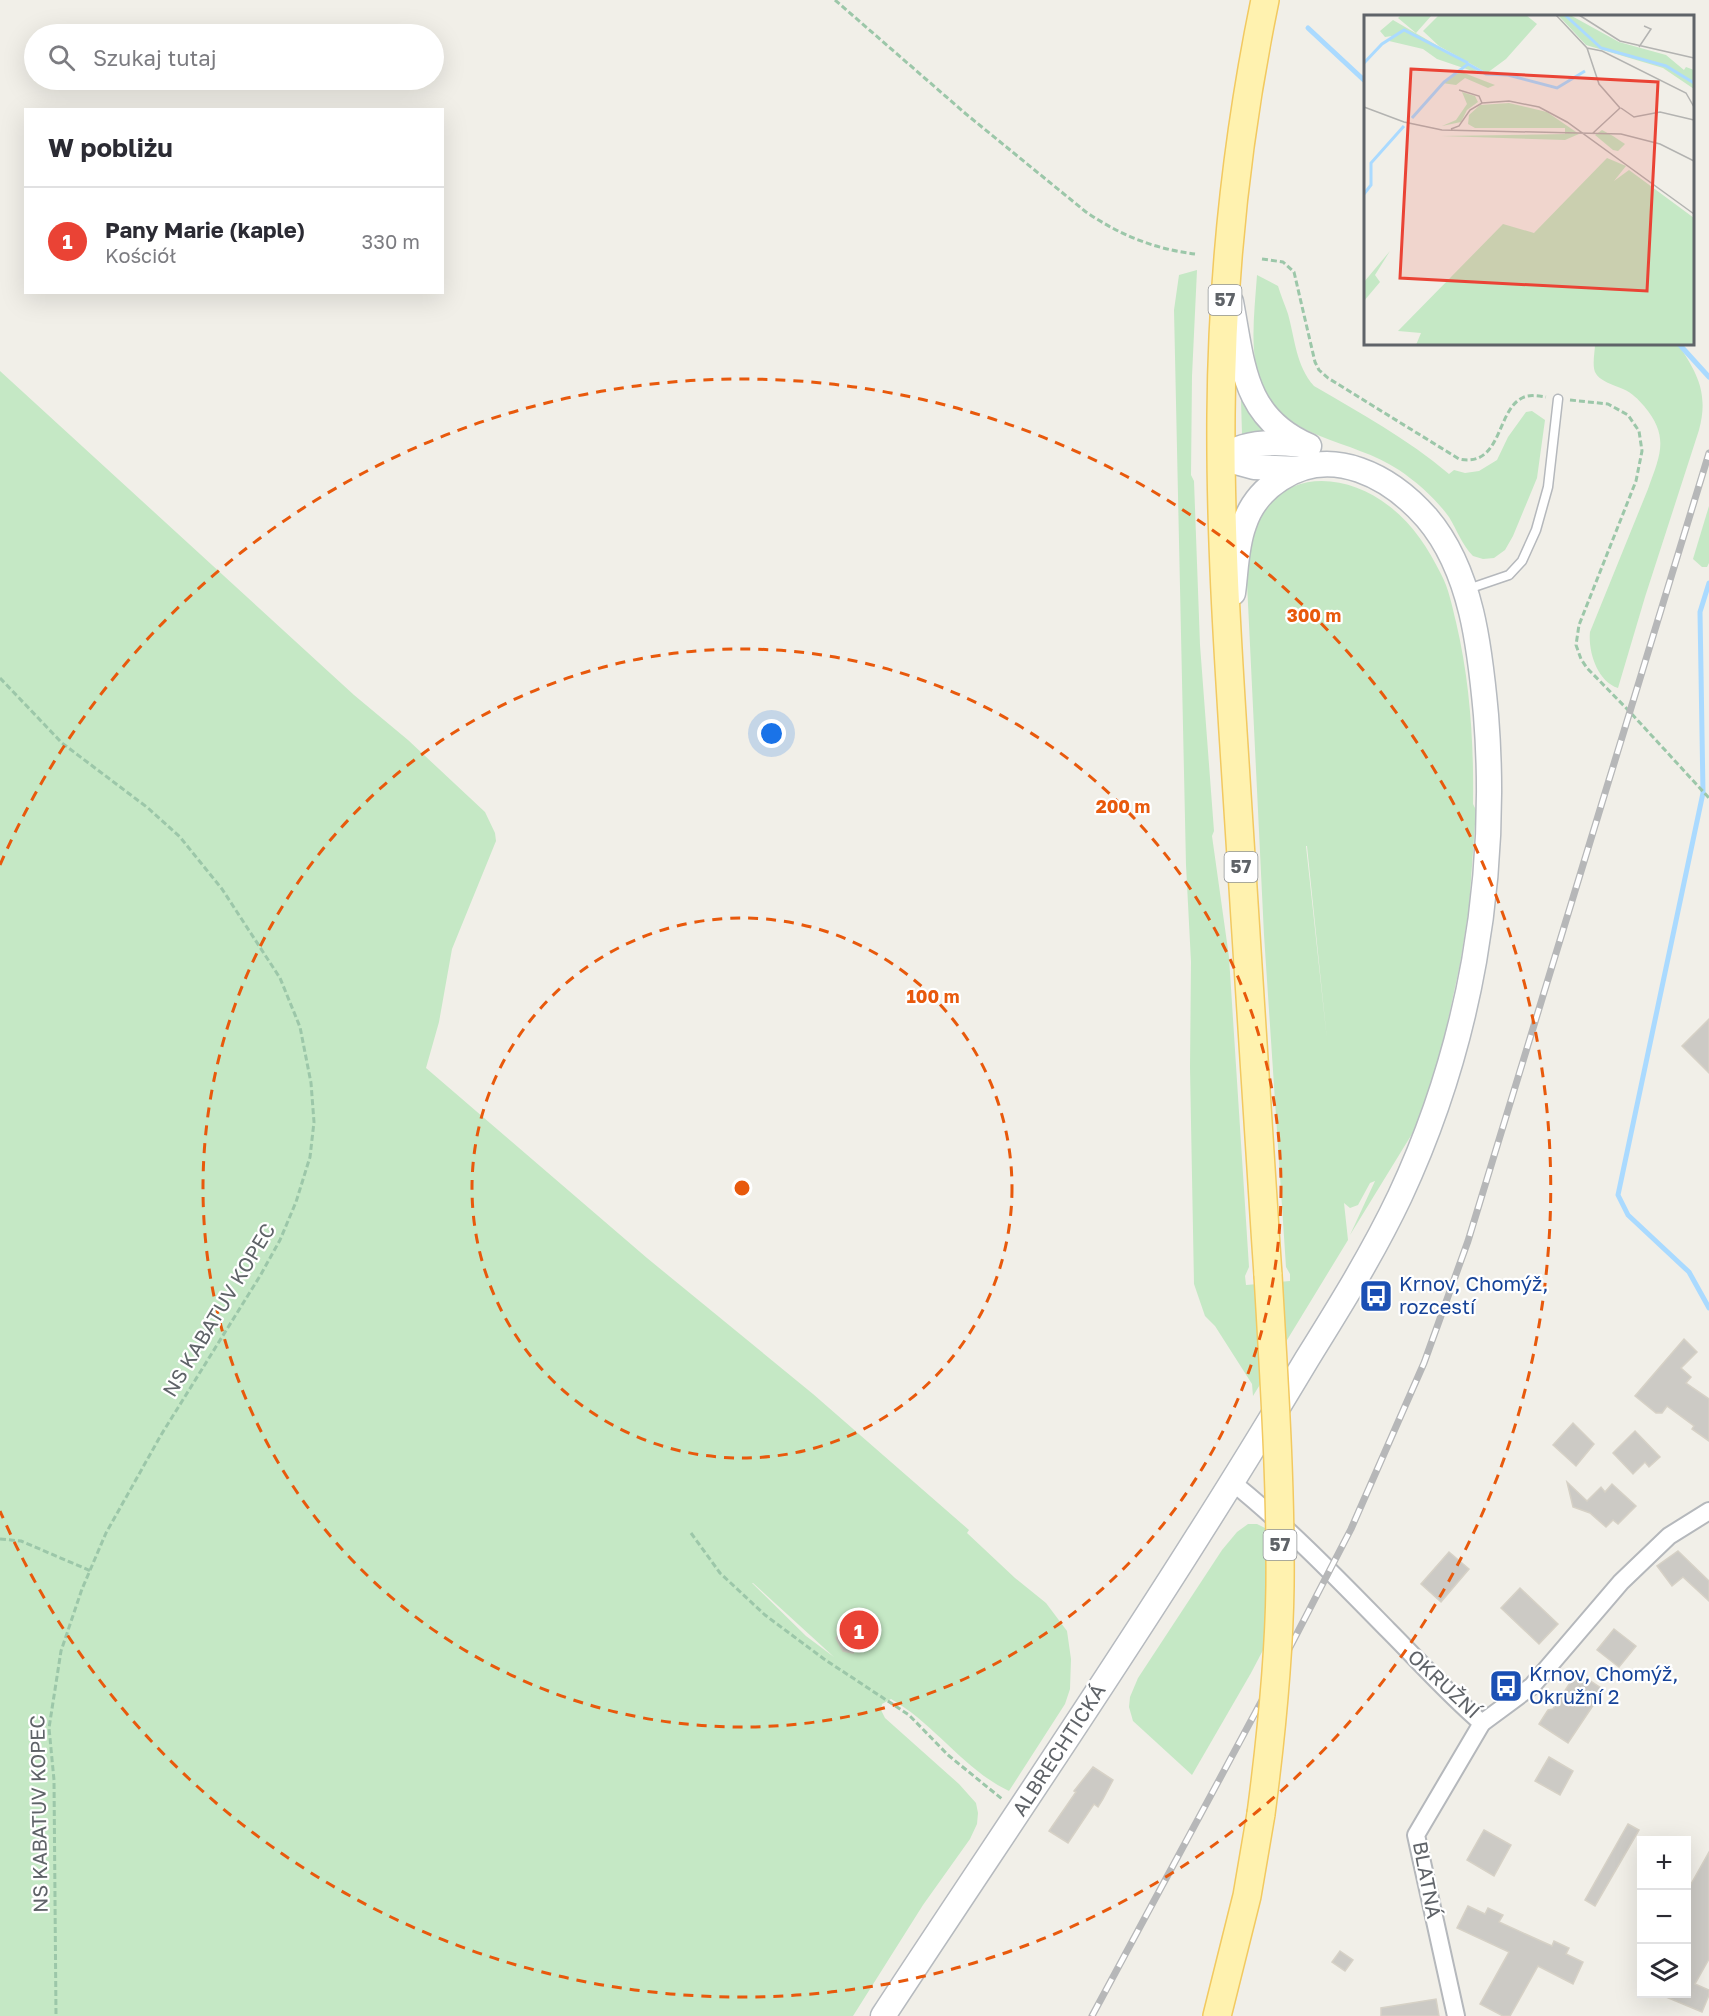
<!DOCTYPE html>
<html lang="pl">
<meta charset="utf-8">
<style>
body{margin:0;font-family:"Golos Text",sans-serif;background:#f2f2f3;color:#2b2b33}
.controls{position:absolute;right:18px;bottom:18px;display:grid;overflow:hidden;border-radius:0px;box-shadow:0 6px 24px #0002}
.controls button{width:54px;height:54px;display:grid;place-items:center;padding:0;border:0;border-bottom:2px solid #e1e1e2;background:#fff;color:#2b2b33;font:30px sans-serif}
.you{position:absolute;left:772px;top:734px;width:21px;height:21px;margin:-15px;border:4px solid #fff;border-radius:50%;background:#1a73e8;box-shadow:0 0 0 9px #1a73e833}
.badge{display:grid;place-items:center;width:39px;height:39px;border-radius:50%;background:#ea4335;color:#fff;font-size:20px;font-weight:700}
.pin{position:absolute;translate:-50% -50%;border:3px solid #fff;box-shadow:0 2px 6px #0006}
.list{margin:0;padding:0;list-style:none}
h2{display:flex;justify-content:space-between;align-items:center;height:78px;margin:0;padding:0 24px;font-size:26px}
h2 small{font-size:20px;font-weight:400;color:#7c7c81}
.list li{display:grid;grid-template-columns:39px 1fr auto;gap:18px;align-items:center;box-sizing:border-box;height:108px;padding:0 24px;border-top:2px solid #e1e1e2}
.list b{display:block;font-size:22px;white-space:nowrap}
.list p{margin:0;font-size:20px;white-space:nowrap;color:#7c7c81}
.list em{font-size:20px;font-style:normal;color:#7c7c81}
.icon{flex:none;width:33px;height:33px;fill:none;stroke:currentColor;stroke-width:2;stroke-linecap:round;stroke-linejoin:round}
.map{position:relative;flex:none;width:1709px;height:2016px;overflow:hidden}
.search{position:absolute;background:#fff;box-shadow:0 6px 24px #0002;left:24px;top:24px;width:420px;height:66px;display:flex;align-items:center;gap:15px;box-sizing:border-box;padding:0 21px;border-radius:33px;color:#7c7c81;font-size:22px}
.panel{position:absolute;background:#fff;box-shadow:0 6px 24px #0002;left:24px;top:108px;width:420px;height:186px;border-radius:0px}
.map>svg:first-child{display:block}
.green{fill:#c5e8c5;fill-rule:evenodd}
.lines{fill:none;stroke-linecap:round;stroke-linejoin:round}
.stream{stroke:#aadaff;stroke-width:5}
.building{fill:#cccac5;stroke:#d6d1c6;stroke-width:1.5}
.service-casing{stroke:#b5b8bc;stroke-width:11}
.minor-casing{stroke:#b5b8bc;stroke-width:20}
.secondary-casing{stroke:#b6babf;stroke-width:27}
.primary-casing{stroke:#f2c960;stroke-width:30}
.path{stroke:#9cc7a9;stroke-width:3;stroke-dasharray:6 3;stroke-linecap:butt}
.service{stroke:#fff;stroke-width:8}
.minor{stroke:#fff;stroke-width:16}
.secondary{stroke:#fff;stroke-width:24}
.primary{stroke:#fff2af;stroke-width:27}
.rail-casing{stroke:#b6b7b8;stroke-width:7}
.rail{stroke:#fff;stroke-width:4.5;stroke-dasharray:14;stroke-linecap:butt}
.primary-bridge-casing{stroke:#f2c960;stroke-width:30;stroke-linecap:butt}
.primary-bridge{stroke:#fff2af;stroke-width:27}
.ring{fill:none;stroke:#e8590c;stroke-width:3;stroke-dasharray:10 8}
.labels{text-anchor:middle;stroke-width:4.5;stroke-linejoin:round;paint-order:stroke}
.shield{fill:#fff;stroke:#8f9295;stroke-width:1.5}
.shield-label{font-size:18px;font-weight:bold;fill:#5f6368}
.transit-label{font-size:20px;fill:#164399;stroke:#fff;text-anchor:start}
.street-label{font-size:20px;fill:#5f6368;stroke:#fff}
.inset-river{fill:none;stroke:#aadaff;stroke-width:3}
.inset-road{fill:none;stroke:#b3b3b1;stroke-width:1.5}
.view{fill:#ea4335;fill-opacity:0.15;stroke:#ea4335;stroke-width:3}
.inset-edge{fill:none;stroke:#5f6368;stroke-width:3}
.centre{fill:#e8590c;stroke:#fff;stroke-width:3}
.ring-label{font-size:18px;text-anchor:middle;font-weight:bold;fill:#e8590c;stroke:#fff;stroke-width:4.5;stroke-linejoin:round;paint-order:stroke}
</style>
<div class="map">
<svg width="1709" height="2016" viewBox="0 0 1709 2016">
<rect width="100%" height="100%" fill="#f1efe8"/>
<g class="green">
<path d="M1197 270 1192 376 1191 475 1194 481 1200 645 1214 831 1212 836 1229 957 1249 1267 1245 1276 1246 1285 1290 1281V1274L1286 1267 1264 935 1247 583C1249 562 1250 539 1259 520 1286 467 1348 474 1389 506 1412 523 1428 548 1441 574 1449 589 1452 606 1456 622 1470 681 1474 743 1473 804L1476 810 1469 908 1460 964 1438 1067 1415 1129 1350 1235 1375 1181 1370 1183 1358 1205 1350 1208 1344 1203 1348 1240 1253 1396 1252 1384 1215 1326 1205 1316 1194 1284 1190 1068 1191 962 1186 865 1174 310 1179 275ZM1307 846 1327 1040 1306 846Z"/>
<path d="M1257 275 1278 286C1281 296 1285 305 1288 314 1295 339 1296 366 1314 386 1360 413 1408 439 1449 474L1454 470 1465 473 1479 471 1497 460 1508 437 1526 412 1532 411 1545 420 1537 478 1513 536 1505 550 1494 558 1483 559 1473 556C1462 545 1457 530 1449 517 1436 499 1418 483 1399 470 1375 454 1347 447 1320 436 1241 406 1252 345 1257 275Z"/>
<path d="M1595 344H1678C1697 373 1709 393 1699 430L1645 597 1618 688C1597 681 1588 651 1590 632L1648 489C1660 455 1670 437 1644 406 1638 399 1632 393 1623 389 1614 385 1599 381 1595 372 1592 364 1595 352 1595 344Z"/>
<path d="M0 371 354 695 408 740 485 812 495 833 496 841 452 949 439 1022 426 1068 647 1258 813 1394 969 1530 967 1533 1015 1578 1046 1603 1067 1631 1071 1659 1070 1689 1065 1704 1009 1791C963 1769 935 1724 891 1699L882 1704 881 1710 885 1718 959 1784 976 1803 978 1813 977 1824 970 1839 923 1905 853 2016H0ZM752 1583H753L834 1657 806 1636Z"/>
<polygon points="1241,400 1244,400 1267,431 1266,434 1242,434"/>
<polygon points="1709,506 1709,563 1707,567 1702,567 1693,559"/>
<polygon points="1248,1524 1257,1524 1271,1531 1293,1559 1295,1584 1292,1595 1251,1673 1192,1775 1133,1721 1129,1707 1130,1697 1138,1678 1222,1550 1237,1532"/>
</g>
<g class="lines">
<g class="stream">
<polyline points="1308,28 1366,82"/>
<polyline points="1679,344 1709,377"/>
<polyline points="1709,583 1700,612 1703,793 1618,1195 1628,1215 1689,1272 1709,1308"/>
</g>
</g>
<g class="building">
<polygon points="1709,1019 1709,1073 1682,1046"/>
<polygon points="1684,1339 1697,1352 1681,1368 1691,1377 1686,1383 1709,1399 1709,1441 1692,1429 1694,1426 1667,1406 1662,1413 1656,1413 1635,1396"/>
<polygon points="1573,1423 1594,1444 1576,1466 1553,1445"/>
<polygon points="1635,1431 1660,1457 1649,1467 1645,1462 1633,1474 1613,1453"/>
<polygon points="1567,1482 1587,1501 1601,1487 1605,1492 1612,1484 1636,1506 1618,1524 1613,1520 1606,1527 1590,1513 1573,1507"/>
<polygon points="1678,1551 1709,1581 1709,1601 1683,1577 1672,1586 1657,1566"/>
<polygon points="1449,1552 1469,1569 1441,1602 1421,1584"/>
<polygon points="1520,1588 1558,1624 1539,1644 1501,1608"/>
<polygon points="865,1609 878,1619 874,1623 877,1624 853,1653 843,1651 836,1638"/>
<polygon points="1614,1629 1636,1646 1619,1667 1597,1650"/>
<polygon points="1577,1672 1601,1688 1598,1693 1600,1695 1568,1743 1539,1724 1548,1710 1553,1709"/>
<polygon points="1549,1757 1573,1771 1560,1795 1535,1781"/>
<polygon points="1093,1767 1113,1780 1103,1799 1098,1807 1094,1804 1068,1843 1049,1831 1076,1792 1074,1791"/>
<polygon points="1628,1824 1639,1830 1595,1906 1585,1900"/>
<polygon points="1484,1830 1511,1845 1494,1876 1467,1860"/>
<polygon points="1709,1852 1709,1959 1695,1984 1709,1990 1709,1995 1702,2012 1659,1994 1686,1994 1686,1893"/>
<polygon points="1468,1906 1485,1914 1488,1908 1503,1915 1499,1922 1552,1946 1554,1941 1569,1948 1566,1954 1583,1962 1573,1984 1538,1966 1510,2016 1503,2016 1480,2004 1509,1952 1457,1928"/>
<polygon points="1340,1951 1353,1960 1345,1971 1332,1962"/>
<polygon points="1436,1999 1439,2016 1381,2016 1381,2008"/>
</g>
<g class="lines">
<g class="service-casing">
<polyline id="service" points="1468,589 1509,575 1522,561 1536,530 1548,487 1558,399"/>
</g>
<g class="minor-casing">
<g id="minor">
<path d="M1232 1482C1288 1527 1338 1579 1388 1630 1419 1661 1448 1694 1482 1723L1532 1686 1621 1582 1669 1536 1709 1511"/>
<polyline points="1456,2016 1416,1835 1482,1723"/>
</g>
</g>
<g class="secondary-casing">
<g id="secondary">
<path d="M1231 302C1243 364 1243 418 1309 446"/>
<path d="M1221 458C1244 441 1273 441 1300 445"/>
<polyline points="1221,458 1254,467 1298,469"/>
<path d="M883 2016C988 1856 1096 1698 1198 1536 1235 1478 1271 1419 1307 1359 1340 1306 1373 1253 1400 1196 1470 1046 1499 879 1486 715 1480 649 1472 571 1427 518 1391 477 1332 444 1280 479 1263 490 1250 506 1244 525 1236 546 1236 571 1233 593"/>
</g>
</g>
<g class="primary-casing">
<g id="primary">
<path d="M1265 0C1237 136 1222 276 1221 415 1220 542 1229 668 1237 794 1247 955 1257 1115 1268 1275"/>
<polyline points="1217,2016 1247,1896 1261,1814"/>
</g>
</g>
<g class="path">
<path d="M835 0 966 114 1086 212C1120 235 1154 249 1195 254"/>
<path d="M1262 259 1283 262 1294 272 1315 362 1319 370 1328 378 1459 459C1502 468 1496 411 1522 398 1529 394 1538 396 1546 397"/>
<polyline points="1570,400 1608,404 1628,415 1639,431 1642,451 1636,481 1579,625 1576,645 1581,659 1587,668 1630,712 1709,798"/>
<polyline points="0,678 62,743 148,808 180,837 222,889 280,978 300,1027 311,1083 314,1122 310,1157 296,1202 280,1240 260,1276 161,1435 106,1533 82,1589 61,1651 49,1728 54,1780 56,2016"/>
<polyline points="691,1533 720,1573 765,1615 824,1659 909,1715 948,1755 1002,1799"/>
<polyline points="0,1539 21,1541 91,1571"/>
</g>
<use href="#service" class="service"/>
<use href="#minor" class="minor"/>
<use href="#secondary" class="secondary"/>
<use href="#primary" class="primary"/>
<g class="rail-casing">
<polyline id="rail" points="1092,2016 1274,1678 1351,1529 1424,1363 1468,1241 1709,453"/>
</g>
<use href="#rail" class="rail"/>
<g class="primary-bridge-casing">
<path id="primary-bridge" d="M1261 1814C1271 1738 1279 1662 1280 1586 1281 1482 1274 1379 1268 1275"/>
</g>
<use href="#primary-bridge" class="primary-bridge"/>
</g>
<g class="ring">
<circle cx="742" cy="1188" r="270"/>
<circle cx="742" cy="1188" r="539"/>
<path d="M0 865A809 809 0 1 1 0 1511"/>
</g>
<defs>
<g id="bus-square" transform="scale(1.725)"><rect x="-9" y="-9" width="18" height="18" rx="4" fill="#1a4fb4" stroke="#fff"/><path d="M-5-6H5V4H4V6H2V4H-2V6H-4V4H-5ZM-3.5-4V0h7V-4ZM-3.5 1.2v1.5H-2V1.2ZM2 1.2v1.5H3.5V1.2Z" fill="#fff"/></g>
</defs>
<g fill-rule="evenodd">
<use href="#bus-square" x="1376" y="1296"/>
<use href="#bus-square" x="1506" y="1686"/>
</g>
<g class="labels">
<g class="shield">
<rect x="1208.5" y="285" width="33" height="30" rx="4.5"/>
<rect x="1224.5" y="852" width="33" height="30" rx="4.5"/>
<rect x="1263.5" y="1530" width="33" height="30" rx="4.5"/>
</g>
<g class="shield-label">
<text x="1225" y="306">57</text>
<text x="1241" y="873">57</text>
<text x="1280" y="1551">57</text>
</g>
<g class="transit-label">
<text x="1399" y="1291">Krnov, Chomýž,<tspan x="1399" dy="23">rozcestí</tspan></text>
<text x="1529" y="1681">Krnov, Chomýž,<tspan x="1529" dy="23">Okružní 2</tspan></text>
</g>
<g class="street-label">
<text transform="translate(219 1310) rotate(-59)" y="7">NS KABATUV KOPEC</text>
<text transform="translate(1444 1684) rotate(43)" y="7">OKRUŽNÍ</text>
<text transform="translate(1059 1750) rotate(-57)" y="7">ALBRECHTICKÁ</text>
<text transform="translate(39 1814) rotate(-91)" y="7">NS KABATUV KOPEC</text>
<text transform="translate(1427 1880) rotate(79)" y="7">BLATNÁ</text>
</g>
</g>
<g transform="translate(1364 15)">
<rect width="330" height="330" fill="#f1efe8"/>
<path d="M37 0H68L52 18 34 3ZM75 0H162L173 9 142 44 123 58 75 31 59 16ZM194 0H206L255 27 302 40 320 55 322 52 330 55V74L299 53 222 30ZM29 5 100 46 117 59 73 44 59 34 25 26 28 21 21 22 16 16ZM96 57 100 58 131 70 124 73 101 63 92 70 78 68ZM98 77 111 81 114 87 103 95 97 107 78 111 92 105 103 89ZM145 88 183 97 215 119 201 125 77 121 201 119V113H111L104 109 105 100 116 90ZM238 115 249 121 261 129 254 136 249 135 231 120ZM243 143 262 151 250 166 265 155 330 203V330H52L57 318 34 316 139 209 170 218ZM26 236 11 260 16 267 0 286V267Z" fill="#c5e8c5"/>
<path class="inset-river" d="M201 0 237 33 302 51 330 68M0 48 18 29 40 15 104 48M48 103 80 67 104 49 122 59 144 60 193 73 221 56M0 179 7 170V148L40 111"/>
<path class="inset-road" d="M192 0 223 33 235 69 256 93 229 118M215 0 256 26 330 43M275 32 287 14 280 11M223 33 238 36 322 78 330 92M95 75 115 81 118 88M0 92 40 107 78 115 257 119 296 129 330 146M257 93 270 102 296 97 330 105M87 114 95 111 106 95 118 88 145 86 175 92 203 107 330 199"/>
<path class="view" d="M47 54 294 67 283 276 36 263Z"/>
<rect width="330" height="330" class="inset-edge"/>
</g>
<circle cx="742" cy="1188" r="9" class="centre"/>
<g class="ring-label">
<text x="1314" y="622">300 m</text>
<text x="1123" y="813">200 m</text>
<text x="933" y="1003">100 m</text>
</g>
</svg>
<div class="controls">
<button>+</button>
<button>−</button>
<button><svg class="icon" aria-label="layers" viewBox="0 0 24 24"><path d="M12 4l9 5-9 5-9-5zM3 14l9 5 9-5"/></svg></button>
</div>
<div class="you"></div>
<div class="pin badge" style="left:859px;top:1630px">1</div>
<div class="search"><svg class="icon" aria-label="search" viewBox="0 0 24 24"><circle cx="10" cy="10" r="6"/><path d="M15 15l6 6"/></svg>Szukaj tutaj</div>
<section class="panel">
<h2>W pobliżu<small></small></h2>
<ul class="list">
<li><span class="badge">1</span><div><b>Pany Marie (kaple)</b><p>Kościół</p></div><em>330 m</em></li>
</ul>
</section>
</div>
